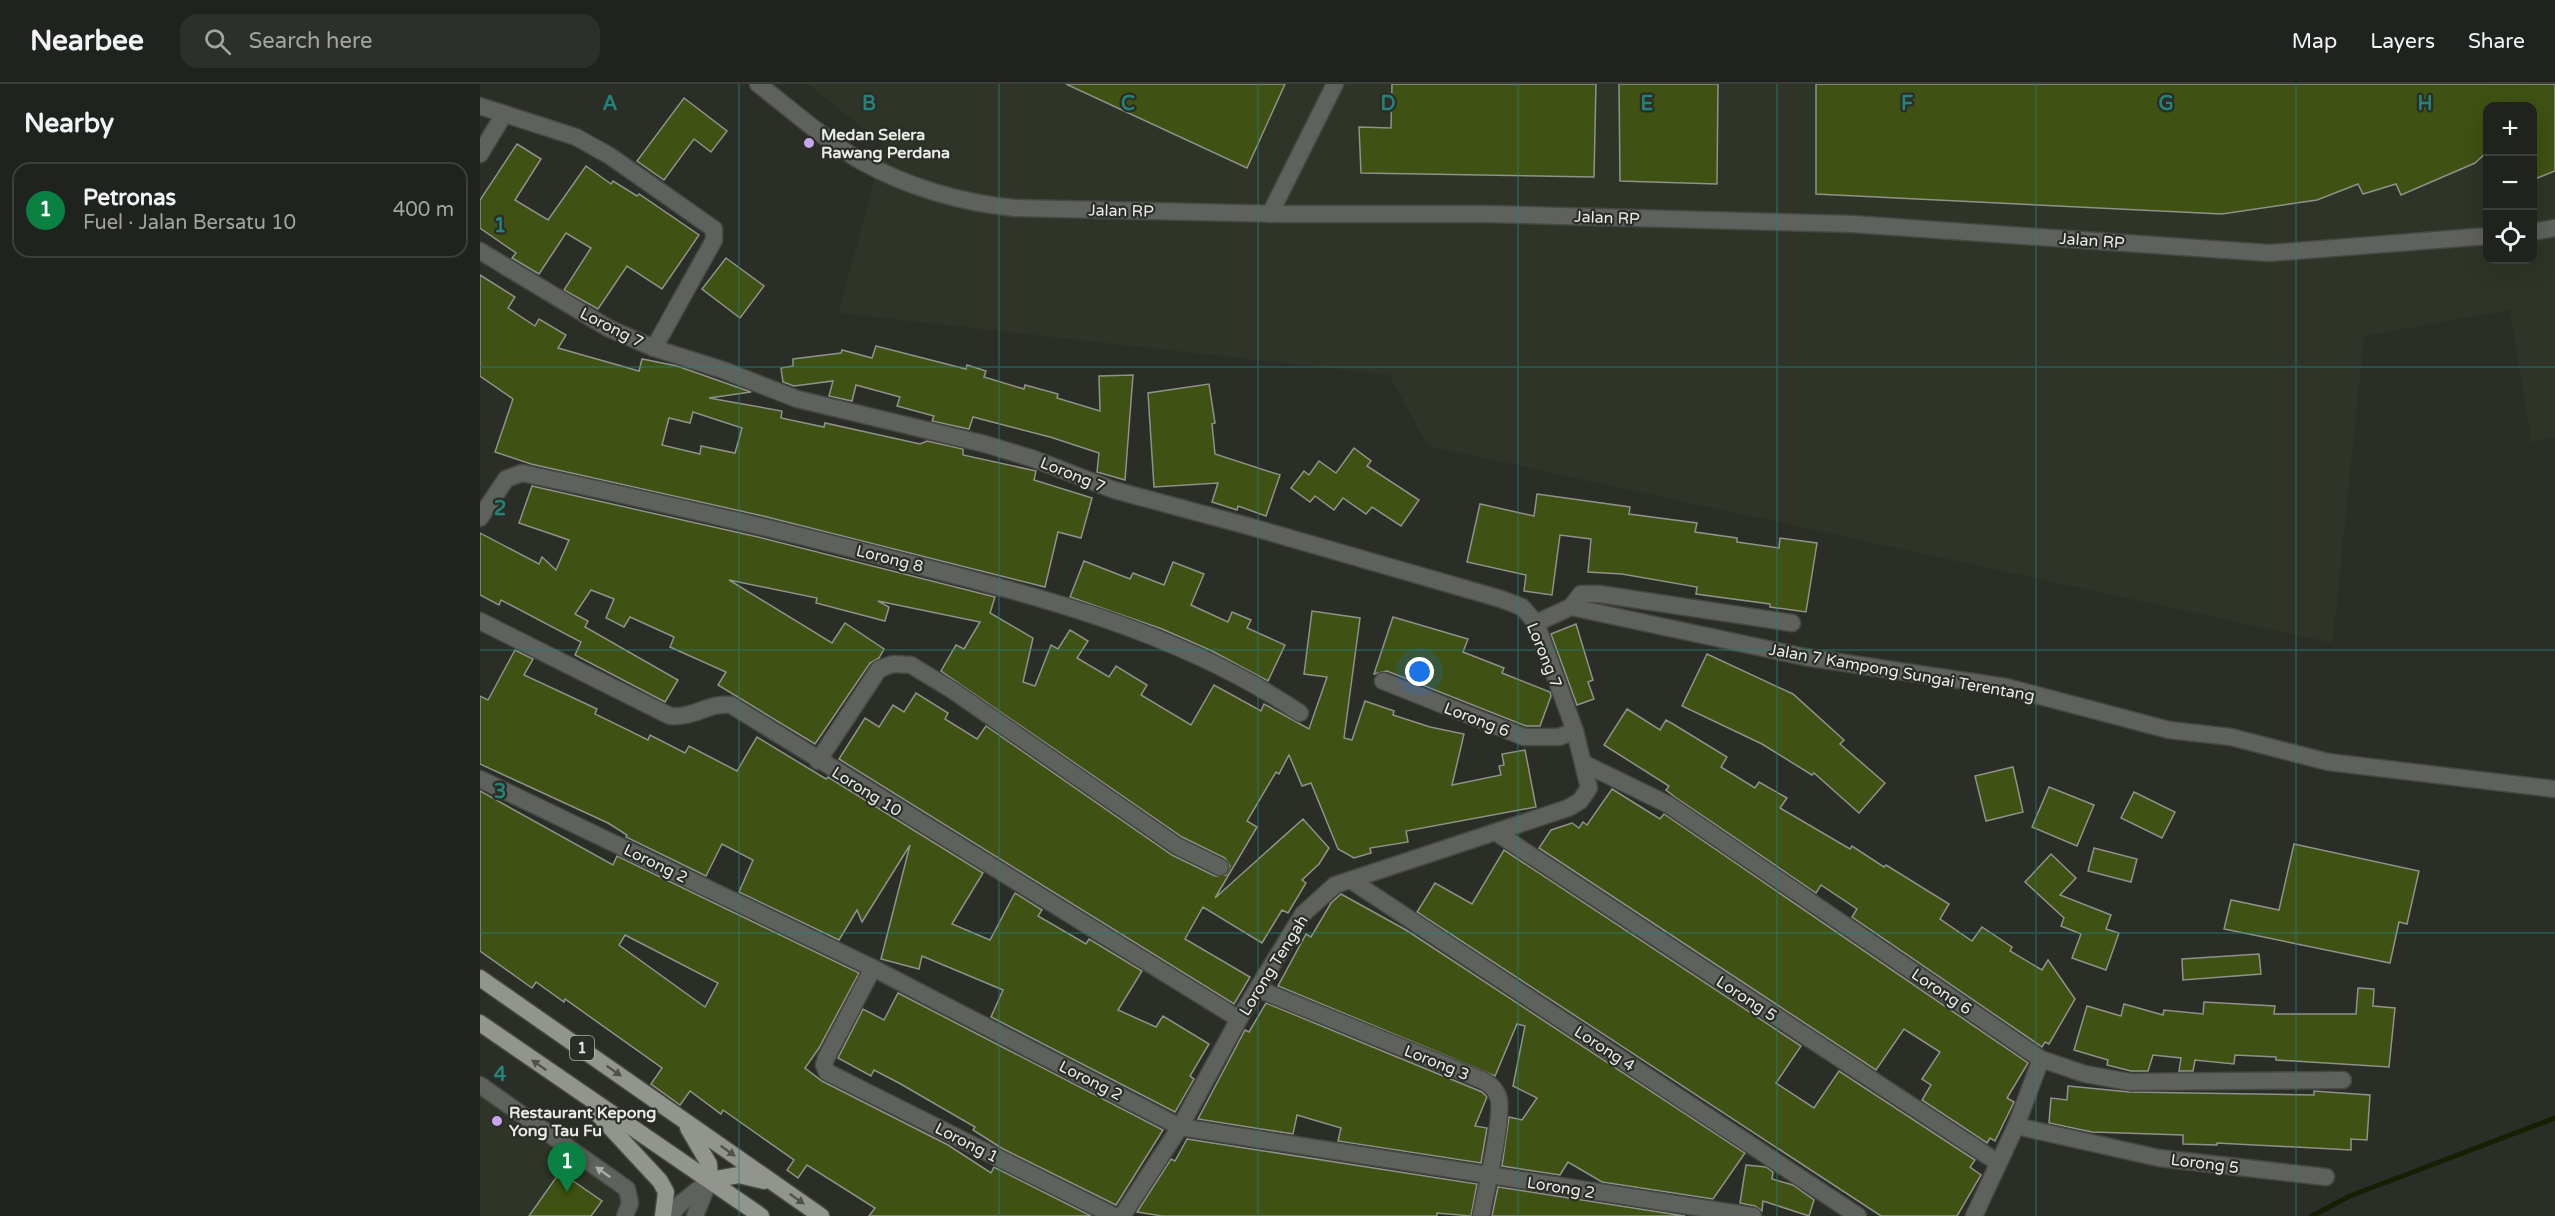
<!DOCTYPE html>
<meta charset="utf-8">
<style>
body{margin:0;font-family:"Varela Round",sans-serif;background:#2d2f2a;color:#f1f3f6}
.controls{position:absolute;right:18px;top:18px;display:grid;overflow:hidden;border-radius:12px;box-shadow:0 6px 24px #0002}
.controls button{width:54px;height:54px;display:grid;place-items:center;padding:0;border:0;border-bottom:2px solid #3d3f3b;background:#20221d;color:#f1f3f6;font:30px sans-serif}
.you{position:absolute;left:940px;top:588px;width:21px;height:21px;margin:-15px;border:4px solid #fff;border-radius:50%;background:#1a73e8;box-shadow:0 0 0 9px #1a73e833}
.badge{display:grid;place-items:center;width:39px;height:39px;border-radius:50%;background:#0b8043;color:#fff;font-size:20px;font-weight:700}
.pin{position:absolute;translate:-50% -50px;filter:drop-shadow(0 2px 3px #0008)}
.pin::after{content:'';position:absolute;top:32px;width:21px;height:18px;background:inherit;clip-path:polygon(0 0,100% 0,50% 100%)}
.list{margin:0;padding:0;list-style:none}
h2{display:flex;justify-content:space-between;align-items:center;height:78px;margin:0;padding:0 24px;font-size:26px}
h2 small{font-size:20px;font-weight:400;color:#a2a4a4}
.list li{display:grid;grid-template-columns:39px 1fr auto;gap:18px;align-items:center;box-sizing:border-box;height:96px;margin:0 12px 12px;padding:0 12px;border:2px solid #3d3f3b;border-radius:18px}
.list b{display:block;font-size:22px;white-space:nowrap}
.list p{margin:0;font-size:20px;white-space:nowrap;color:#a2a4a4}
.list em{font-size:20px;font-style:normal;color:#a2a4a4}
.icon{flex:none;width:33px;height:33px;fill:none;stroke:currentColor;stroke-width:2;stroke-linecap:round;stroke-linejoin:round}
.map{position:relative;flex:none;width:2075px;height:1132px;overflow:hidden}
header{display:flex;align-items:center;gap:36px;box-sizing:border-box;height:84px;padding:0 30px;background:#20221d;border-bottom:2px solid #3d3f3b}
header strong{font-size:28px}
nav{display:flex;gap:33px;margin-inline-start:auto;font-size:21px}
.search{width:420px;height:54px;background:#2d2f2a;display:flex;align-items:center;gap:15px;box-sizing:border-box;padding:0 21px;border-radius:18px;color:#a2a4a4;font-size:22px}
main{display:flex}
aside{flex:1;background:#20221d}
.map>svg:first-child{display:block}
.built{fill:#2f3428;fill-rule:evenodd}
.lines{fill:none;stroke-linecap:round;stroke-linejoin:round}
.stream{stroke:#161f02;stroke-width:5}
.building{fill:#3f5113;stroke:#8f928a;stroke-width:1.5;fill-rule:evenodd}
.minor-casing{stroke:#464842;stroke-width:19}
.tertiary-casing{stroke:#464842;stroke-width:19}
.primary-casing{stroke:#464842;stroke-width:19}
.minor{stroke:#5f615d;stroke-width:16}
.tertiary{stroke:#5f615d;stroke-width:16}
.primary{stroke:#92948e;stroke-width:16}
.oneway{fill:#4f514b}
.oneway2{fill:#abada9}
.grid{fill:none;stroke:#25827a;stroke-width:1.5;stroke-opacity:0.55}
.poi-dot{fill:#c7a6f0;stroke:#2b2d27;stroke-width:2}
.labels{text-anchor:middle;stroke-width:4.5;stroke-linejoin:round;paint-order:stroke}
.shield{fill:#2b2d27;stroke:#b0b2ad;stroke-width:1.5}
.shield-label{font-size:15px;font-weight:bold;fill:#e9ebe7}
.poi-label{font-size:16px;font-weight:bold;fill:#e9ebe7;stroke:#2b2d27;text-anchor:start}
.street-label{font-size:16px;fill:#e9ebe7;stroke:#2b2d27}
.grid-label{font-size:20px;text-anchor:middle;font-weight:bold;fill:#25827a;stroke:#2b2d27;stroke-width:4.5;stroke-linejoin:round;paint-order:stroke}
</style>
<header>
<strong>Nearbee</strong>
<div class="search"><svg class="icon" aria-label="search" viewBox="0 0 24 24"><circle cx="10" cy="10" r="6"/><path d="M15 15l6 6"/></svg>Search here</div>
<nav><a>Map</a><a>Layers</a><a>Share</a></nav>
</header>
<main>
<aside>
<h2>Nearby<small></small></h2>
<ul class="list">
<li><span class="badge">1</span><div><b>Petronas</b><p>Fuel · Jalan Bersatu 10</p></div><em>400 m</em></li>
</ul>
</aside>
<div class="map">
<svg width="2075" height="1132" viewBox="0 0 2075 1132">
<rect width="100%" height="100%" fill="#2b2d27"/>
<g class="built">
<path d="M327 0H2075V354L2051 358 2030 226 1884 252 1853 559 948 362 909 291 358 229 404 61ZM2008 22H2052V176H2008Z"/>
<polygon points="0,1008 140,1108 145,1120 136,1132 0,1132"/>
</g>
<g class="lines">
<polyline class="stream" points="1832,1132 1870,1112 2075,1034"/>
</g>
<g class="building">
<polygon points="586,0 805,0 767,84"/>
<polygon points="912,0 1116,0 1114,93 881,89 879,43 911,44"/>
<polygon points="1139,0 1238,0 1237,100 1140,97"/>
<polygon points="1336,0 2075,0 2075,87 2052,96 2052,22 2007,22 2007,68 1995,79 1921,111 1916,100 1883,110 1878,100 1837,116 1742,130 1336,110"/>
<polygon points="204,14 247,47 231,68 214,55 184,96 157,77"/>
<polygon points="37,60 61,75 35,116 68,136 106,82 131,100 133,97 157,112 159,110 219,151 182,205 147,182 118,225 84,206 111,164 86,149 59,190 32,174 36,169 0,144 0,116"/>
<polygon points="246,174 284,202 260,234 222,205"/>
<path d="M0 191 35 213 28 224 55 242 59 235 86 251 78 264 159 287 162 275 197 282 271 308 229 314 302 327 301 334 344 343 345 339 440 360 447 357 483 365V371L556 387 554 396 612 414 601 454 578 448 565 503 283 432 51 380 15 368 33 315 0 292ZM213 328 262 344 255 369 221 362 220 370 182 361 189 334 210 339Z"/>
<polygon points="396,262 486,285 487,281 506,287 504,293 544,305 545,301 578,310 577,314 620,327 619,292 653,291 645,396 617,388 619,369 570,353 493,333 489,345 452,337 454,332 417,322 420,313 376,301 372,317 349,312 353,297 314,302 303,298 301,284 313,282 313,275 361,269 362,266 392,274"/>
<polygon points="729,300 735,339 732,340 735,370 800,391 786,432 758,422 757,426 732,418 738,399 674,403 668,309"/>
<polygon points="874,364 891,377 887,382 939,416 921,442 892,423 886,430 863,414 854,426 835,412 830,418 811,404 824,387 829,391 839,377 856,389"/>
<polygon points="52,402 278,453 515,513 510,529 553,554 543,598 555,602 571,561 578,565 590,546 608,557 597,574 629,593 636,582 667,601 661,611 711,641 734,601 781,627 784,620 829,645 847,593 824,590 832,527 880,534 864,654 872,656 885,617 914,627 913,631 950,643 984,650 972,701 1021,691 1019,682 1024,681 1022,670 1045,666 1056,723 926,747 928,758 890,764 891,769 874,774 858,765 831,699 822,702 809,671 799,690 796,688 767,737 777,743 735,814 823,735 849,764 839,780 822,796 826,799 808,829 802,826 782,859 723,823 705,855 770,893 754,920 359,675 385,634 399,643 413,621 424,628 436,609 468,629 465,635 497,655 506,642 692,771 735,792 746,791 750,782 745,774 702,753 461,587 476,561 484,565 500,538 398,517 409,523 405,537 336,519 337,514 249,496 352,559 365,539 404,565 399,574 390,579 335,660 238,601 246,588 190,563 194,553 150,533 144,543 126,534 134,515 111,506 95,530 108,537 105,543 198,596 185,618 95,571 101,558 21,516 19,521 0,511 0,449 59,480 62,473 76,486 89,456 39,439"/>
<polygon points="1057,410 1150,423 1149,430 1217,439 1215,448 1257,454 1257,458 1299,464 1300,454 1337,459 1326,528 1290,523 1290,520 1216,510 1217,503 1142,490 1108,488 1111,455 1080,451 1072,511 1044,507 1046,491 987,478 1000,420 1054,432"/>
<polygon points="604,477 650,495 653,489 684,501 693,478 724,490 711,521 748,538 752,528 771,536 767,544 805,561 788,597 732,567 682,545 590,513"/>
<polygon points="913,533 988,555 983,568 1024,584 1022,589 1070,608 1071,612 1060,642 1046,642 907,587 894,590"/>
<polygon points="1096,540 1113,596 1108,598 1114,615 1097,621 1071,550"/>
<polygon points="35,566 53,575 44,591 117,625 115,630 168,656 170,651 205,669 209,662 257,687 277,653 346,695 348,693 503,789 472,840 510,856 535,809 562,826 558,832 606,860 609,855 662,887 638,926 676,943 683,932 729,960 710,992 714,995 695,1028 511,933 523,906 442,872 439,885 401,875 430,761 382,838 377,826 359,856 259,808 273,776 242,760 226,792 146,753 147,751 128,739 0,680 0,612 8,616"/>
<polygon points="1227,570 1313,610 1364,656 1360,660 1405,699 1379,729 1334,689 1332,691 1282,660 1202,622"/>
<polygon points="1147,625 1180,646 1186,636 1193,640 1247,673 1241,683 1275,704 1279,698 1307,714 1300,724 1370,765 1372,762 1404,783 1406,781 1469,820 1460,835 1492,857 1502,843 1532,863 1530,867 1562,886 1568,876 1595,915 1569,960 1565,958 1562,963 1372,833 1377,825 1341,801 1336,809 1195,713 1186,706 1189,702 1124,661"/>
<polygon points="1533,683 1543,728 1506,737 1495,692"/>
<polygon points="1569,703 1614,721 1597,762 1552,743"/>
<polygon points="1132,705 1180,735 1184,730 1548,979 1527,1014 1534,1018 1515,1057 1510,1054 1507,1059 1442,1016 1451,1001 1442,995 1460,968 1424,945 1396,986 1059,764 1071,746 1092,739 1099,744 1103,738 1107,741"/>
<path d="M0 707 133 781 137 772 379 889 339 964 325 984 342 997 468 1061 511 1089 514 1083 611 1132H389L395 1124 327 1081 318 1094 307 1086 314 1076 243 1026 241 1030 210 1007 200 1021 171 1000 182 984 85 915 84 918 56 898 52 904 0 867ZM145 851 238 899 225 923 139 861Z"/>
<polygon points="1654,708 1695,728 1682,754 1641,734"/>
<polygon points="1814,760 1939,787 1927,840 1919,838 1910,879 1744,845 1751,816 1799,826"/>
<polygon points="1614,764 1657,775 1651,798 1608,787"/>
<polygon points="1024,766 1321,962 1296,999 1334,1024 1359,987 1495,1076 1490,1083 1501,1091 1477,1132 1401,1132 937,828 955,799 992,820"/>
<polygon points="1571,770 1596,794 1580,811 1631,831 1626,845 1639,849 1626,886 1592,874 1601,850 1581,842 1584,834 1545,798"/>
<polygon points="861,810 926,846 1265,1069 1233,1115 1122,1098 1088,1078 1080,1091 1022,1082 1029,1033 1042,1036 1057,1014 1033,1002 1045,942 1037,940 1015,992 798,902 826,850 831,853 851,819"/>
<polygon points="1779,870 1781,890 1703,896 1702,875"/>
<polygon points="1878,904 1894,905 1893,922 1915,924 1909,983 1796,976 1796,973 1755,971 1754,980 1715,976 1713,987 1699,987 1701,974 1673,971 1668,987 1651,987 1627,981 1628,976 1594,966 1607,922 1641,932 1644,920 1683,931 1684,926 1723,930 1724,918 1795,922 1794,930 1876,930"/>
<polygon points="418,909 683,1046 636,1121 523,1065 493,1046 495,1043 419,999 394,986 391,992 358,974 383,925 404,936"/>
<polygon points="786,919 1002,1008 1007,1013 995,1042 1007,1044 1001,1079 858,1057 861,1044 817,1031 813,1050 718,1035 765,946 769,948"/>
<polygon points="1588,1002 1650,1008 1834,1011 1834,1007 1890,1011 1887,1056 1871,1055 1871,1066 1737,1059 1737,1061 1703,1060 1703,1051 1612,1048 1569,1039 1571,1014 1587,1016"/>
<polygon points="707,1055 997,1100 991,1132 957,1129 957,1132 682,1132 657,1128 691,1075 695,1077"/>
<polygon points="1266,1081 1286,1083 1293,1088 1292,1095 1313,1101 1334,1116 1329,1132 1283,1117 1282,1127 1275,1122 1260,1119"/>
<polygon points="80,1088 122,1117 111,1132 49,1132"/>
<polygon points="1018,1103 1205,1132 1012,1132"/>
</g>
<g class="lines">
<g class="minor-casing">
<g id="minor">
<polyline points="0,22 96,53 130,72 234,145 234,156 174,264"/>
<polyline points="0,70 23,32"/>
<polyline points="790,130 855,0"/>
<polyline points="0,167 128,244 174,264 243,286 317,315 505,360 554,375 634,406 768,442 1021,515 1042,523 1056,539 1095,647 1109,704 1100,717 1088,724 855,801 823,830 759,935 700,1043 642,1132"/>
<path d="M0 434 26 395 42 389C169 416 297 445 423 478 561 513 700 548 820 629"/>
<polyline points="1091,523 1101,510 1119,510 1312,539"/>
<path d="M0 537 190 632C215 634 229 618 251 621L759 935"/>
<polyline points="1056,539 1091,523 1325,573 1526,603 1689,646 1751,653 1848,678 2075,705"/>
<polyline points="903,597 1044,653 1079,653 1095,647"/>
<polyline points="338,677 399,585 413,580 431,581 472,606 697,762 740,783"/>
<polyline points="1105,680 1189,721 1561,975 1605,990 1650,998 1863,996"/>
<polyline points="0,695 393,884 700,1043 1273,1132"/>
<polyline points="1017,749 1517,1078"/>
<polyline points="872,797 1378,1132"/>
<polyline points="393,884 346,974 344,981 347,988 634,1132"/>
<path d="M778 905 1002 996C1010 1000 1017 1006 1019 1016 1022 1041 1006 1105 1001 1132"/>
<polyline points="0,1001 147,1105 150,1119 145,1132"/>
<polyline points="1536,1042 1679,1074 1846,1093"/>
<polyline points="1494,1132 1536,1042 1561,975"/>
</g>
</g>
<g class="tertiary-casing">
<g id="tertiary">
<path d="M278 0C312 26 345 56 381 77 427 103 482 119 535 124L804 130H1008L1372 140 1789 169 2008 152"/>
<polyline points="2052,148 2075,144"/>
<polyline points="190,1132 199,1121 230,1096"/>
<polyline points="215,1132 228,1099"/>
</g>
</g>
<g class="primary-casing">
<g id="primary">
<polyline points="0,894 341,1132"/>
<polyline points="0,939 281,1132"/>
<polyline points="116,1028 180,1097 186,1108 183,1132"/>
<polyline points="208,1044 229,1080 230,1096"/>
<polyline points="230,1096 259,1091 284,1097"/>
</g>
</g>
<use href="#minor" class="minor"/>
<use href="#tertiary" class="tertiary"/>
<use href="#primary" class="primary"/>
</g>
<defs><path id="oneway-solid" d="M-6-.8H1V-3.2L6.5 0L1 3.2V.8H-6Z" transform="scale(1.5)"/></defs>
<g class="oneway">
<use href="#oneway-solid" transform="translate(59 981) rotate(-145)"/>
<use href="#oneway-solid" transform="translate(134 987) rotate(35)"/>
<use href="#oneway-solid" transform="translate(248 1067) rotate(35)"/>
<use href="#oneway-solid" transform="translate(317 1115) rotate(35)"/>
</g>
<use class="oneway2" href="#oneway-solid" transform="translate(123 1088) rotate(-145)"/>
<path class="grid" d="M259 0V1132M519 0V1132M778 0V1132M1038 0V1132M1297 0V1132M1556 0V1132M1816 0V1132M0 283H2075M0 566H2075M0 849H2075"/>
<g class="poi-dot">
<circle cx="329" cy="59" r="6"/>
<circle cx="17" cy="1037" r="6"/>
</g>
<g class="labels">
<rect class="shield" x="90" y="952" width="24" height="24" rx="4.5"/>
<g class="shield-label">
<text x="102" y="969">1</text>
</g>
<g class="poi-label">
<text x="341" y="56">Medan Selera<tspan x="341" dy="18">Rawang Perdana</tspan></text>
<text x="29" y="1034">Restaurant Kepong<tspan x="29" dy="18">Yong Tau Fu</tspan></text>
</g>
<g class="street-label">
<text transform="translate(641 126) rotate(1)" y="6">Jalan RP</text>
<text transform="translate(1127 133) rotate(2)" y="6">Jalan RP</text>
<text transform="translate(1612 156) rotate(4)" y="6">Jalan RP</text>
<text transform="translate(132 243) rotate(27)" y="6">Lorong 7</text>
<text transform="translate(593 390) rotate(22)" y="6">Lorong 7</text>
<text transform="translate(410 474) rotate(14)" y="6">Lorong 8</text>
<text transform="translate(1065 571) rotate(68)" y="6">Lorong 7</text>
<text transform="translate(1422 588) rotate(10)" y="6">Jalan 7 Kampong Sungai Terentang</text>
<text transform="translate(997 635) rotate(21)" y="6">Lorong 6</text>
<text transform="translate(387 707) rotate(32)" y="6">Lorong 10</text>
<text transform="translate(176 779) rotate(26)" y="6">Lorong 2</text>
<text transform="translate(793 881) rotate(-58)" y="6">Lorong Tengah</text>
<text transform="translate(1462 907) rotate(34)" y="6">Lorong 6</text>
<text transform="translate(1267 914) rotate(33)" y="6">Lorong 5</text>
<text transform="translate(1125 964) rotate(33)" y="6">Lorong 4</text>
<text transform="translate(957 978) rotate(22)" y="6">Lorong 3</text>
<text transform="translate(611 996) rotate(27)" y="6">Lorong 2</text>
<text transform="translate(487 1058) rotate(27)" y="6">Lorong 1</text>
<text transform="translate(1725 1079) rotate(7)" y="6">Lorong 5</text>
<text transform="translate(1081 1103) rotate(9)" y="6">Lorong 2</text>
</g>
</g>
<g class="grid-label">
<text x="130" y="26">A</text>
<text x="389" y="26">B</text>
<text x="648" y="26">C</text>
<text x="908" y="26">D</text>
<text x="1167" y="26">E</text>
<text x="1427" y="26">F</text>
<text x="1686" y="26">G</text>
<text x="1945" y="26">H</text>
<text x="20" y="148">1</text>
<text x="20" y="431">2</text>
<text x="20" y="714">3</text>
<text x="20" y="997">4</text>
</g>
</svg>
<div class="controls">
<button>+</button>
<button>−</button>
<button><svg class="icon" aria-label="locate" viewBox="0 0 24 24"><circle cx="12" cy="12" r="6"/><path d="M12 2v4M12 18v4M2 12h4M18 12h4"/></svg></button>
</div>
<div class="you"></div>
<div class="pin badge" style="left:87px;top:1108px">1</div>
</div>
</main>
